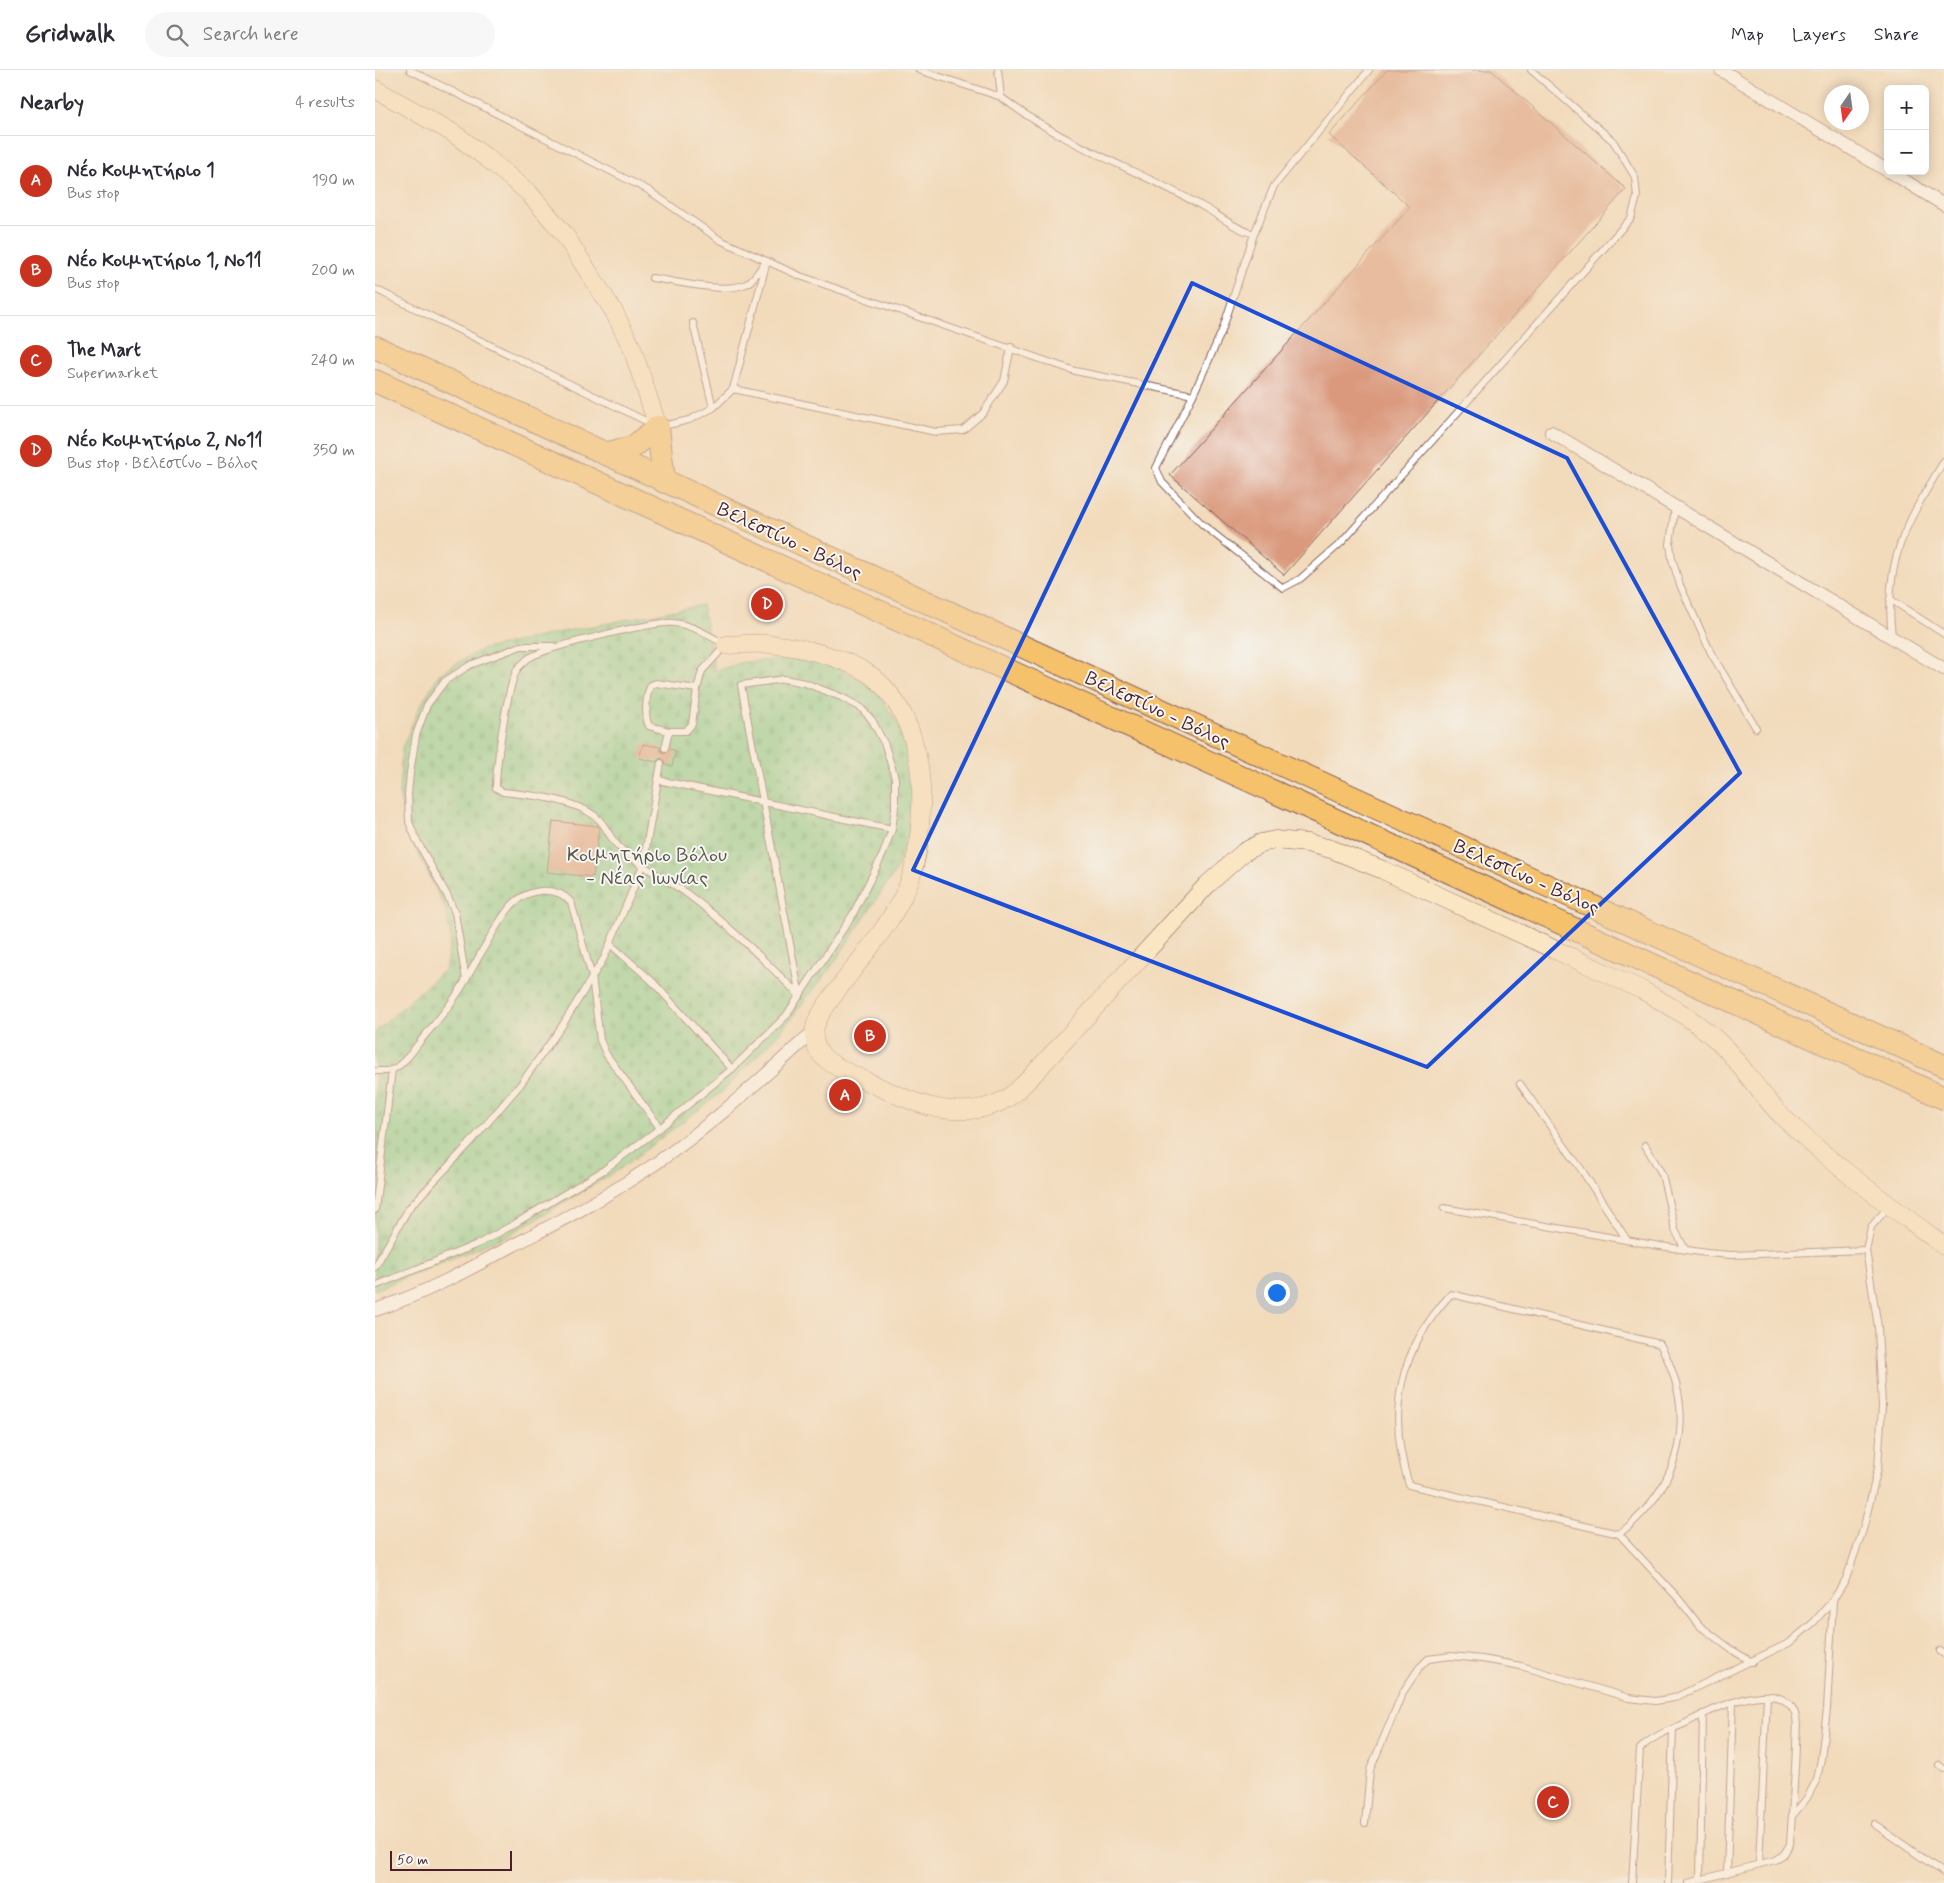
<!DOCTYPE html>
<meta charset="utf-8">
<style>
body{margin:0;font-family:Mynerve,sans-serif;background:#f7f7f7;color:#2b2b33}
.controls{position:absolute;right:15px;top:15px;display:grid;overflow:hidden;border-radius:8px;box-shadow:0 2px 12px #0003}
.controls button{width:45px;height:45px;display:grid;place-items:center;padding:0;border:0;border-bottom:1px solid #e1e1e2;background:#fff;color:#2b2b33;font:25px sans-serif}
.compass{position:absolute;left:1449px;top:15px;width:45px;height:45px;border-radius:50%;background:#fff;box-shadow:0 2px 12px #0003;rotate:193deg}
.scale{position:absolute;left:15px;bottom:12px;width:122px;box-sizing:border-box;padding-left:5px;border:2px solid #4a1f2b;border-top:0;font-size:14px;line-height:18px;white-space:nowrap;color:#4a1f2b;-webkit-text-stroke:4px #f6f6f2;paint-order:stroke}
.you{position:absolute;left:901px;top:1222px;width:18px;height:18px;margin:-12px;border:4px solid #fff;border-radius:50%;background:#1a73e8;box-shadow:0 0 0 8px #1a73e833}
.badge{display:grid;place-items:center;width:32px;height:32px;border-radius:50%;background:#c8321e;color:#fff;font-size:16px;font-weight:700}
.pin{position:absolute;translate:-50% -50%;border:2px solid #fff;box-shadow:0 1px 5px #0006}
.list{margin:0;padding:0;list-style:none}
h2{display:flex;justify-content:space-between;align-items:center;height:65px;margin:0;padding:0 20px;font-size:21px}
h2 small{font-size:16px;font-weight:400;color:#7c7c81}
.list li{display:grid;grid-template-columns:32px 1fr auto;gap:15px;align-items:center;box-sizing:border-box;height:90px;padding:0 20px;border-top:1px solid #e1e1e2}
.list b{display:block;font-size:19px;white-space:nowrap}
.list p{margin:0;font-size:16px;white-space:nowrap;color:#7c7c81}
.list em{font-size:16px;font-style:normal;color:#7c7c81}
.icon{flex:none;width:28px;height:28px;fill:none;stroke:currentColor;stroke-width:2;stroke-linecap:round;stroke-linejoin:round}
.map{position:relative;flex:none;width:1569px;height:1813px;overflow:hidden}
header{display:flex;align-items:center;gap:30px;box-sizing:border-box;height:70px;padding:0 25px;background:#fff;border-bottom:1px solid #e1e1e2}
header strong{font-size:24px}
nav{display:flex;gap:28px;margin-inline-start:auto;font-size:18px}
.search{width:350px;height:45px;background:#f7f7f7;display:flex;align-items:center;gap:12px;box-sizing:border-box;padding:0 18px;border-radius:28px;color:#7c7c81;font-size:19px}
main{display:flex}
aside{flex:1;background:#fff}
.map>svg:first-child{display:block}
.cemetery{fill:url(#cemetery-stones);stroke:#667960}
.building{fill:#da987c}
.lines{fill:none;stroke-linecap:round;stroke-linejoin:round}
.lane-casing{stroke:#85615d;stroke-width:8}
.street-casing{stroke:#85615d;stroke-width:14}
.secondary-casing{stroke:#85615d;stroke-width:19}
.highway-casing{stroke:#85615d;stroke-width:24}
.lane{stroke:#fff;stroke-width:6}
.street{stroke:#fff;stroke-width:12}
.secondary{stroke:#fbe6c4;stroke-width:18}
.highway{stroke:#f5c16b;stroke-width:22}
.marked{fill:none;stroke:#1d4ed8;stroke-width:4;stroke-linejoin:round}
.labels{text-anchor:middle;stroke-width:4;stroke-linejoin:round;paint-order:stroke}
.street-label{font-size:20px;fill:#4a1f2b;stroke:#f6f6f2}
.park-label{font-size:20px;fill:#5a554a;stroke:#f6f6f2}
</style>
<header>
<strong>Gridwalk</strong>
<div class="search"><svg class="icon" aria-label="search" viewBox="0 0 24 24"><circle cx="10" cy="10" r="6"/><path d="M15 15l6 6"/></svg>Search here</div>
<nav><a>Map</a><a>Layers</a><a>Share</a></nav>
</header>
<main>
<aside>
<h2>Nearby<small>4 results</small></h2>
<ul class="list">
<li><span class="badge">A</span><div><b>Νέο Κοιμητήριο 1</b><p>Bus stop</p></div><em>190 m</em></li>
<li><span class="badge">B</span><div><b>Νέο Κοιμητήριο 1, Νο11</b><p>Bus stop</p></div><em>200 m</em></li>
<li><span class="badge">C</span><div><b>The Mart</b><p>Supermarket</p></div><em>240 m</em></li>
<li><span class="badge">D</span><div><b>Νέο Κοιμητήριο 2, Νο11</b><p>Bus stop · Βελεστίνο - Βόλος</p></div><em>350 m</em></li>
</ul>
</aside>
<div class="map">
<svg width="1569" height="1813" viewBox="0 0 1569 1813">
<defs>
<pattern id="cemetery-stones" width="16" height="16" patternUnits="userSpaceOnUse" patternTransform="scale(1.25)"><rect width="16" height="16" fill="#81d394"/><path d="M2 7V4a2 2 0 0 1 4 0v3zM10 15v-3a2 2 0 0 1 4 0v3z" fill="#71b580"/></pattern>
</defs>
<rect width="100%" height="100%" fill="#f6f6f2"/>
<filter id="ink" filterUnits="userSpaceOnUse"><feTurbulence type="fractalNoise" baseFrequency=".02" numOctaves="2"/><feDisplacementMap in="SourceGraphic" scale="10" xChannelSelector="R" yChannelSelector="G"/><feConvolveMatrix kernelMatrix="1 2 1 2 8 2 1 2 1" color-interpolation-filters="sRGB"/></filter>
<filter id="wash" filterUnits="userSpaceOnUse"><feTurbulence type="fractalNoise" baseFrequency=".0096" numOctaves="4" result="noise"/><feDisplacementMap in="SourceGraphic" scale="20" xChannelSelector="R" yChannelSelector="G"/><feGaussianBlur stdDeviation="1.12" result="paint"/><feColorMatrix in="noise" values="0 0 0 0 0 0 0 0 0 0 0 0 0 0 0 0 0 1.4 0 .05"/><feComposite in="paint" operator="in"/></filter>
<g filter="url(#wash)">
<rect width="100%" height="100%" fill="#f2dbbb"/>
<polygon class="cemetery" points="327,535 340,601 368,592 417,589 444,591 472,602 501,620 523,654 535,690 542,725 535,759 521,800 455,899 405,962 347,1022 245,1099 136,1164 0,1220 0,962 70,899 76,869 70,838 32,761 24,724 27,678 43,640 64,604 105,580 191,561"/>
<g id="blocks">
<g class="building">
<polygon points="1012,0 1116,0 1251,119 909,505 795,405 1035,137 954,65"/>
<polygon points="268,674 285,677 286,681 289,683 295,679 301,681 297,696 291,694 290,691 287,688 284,689 281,692 264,688"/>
<polygon points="178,751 223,756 224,758 218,807 172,802"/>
</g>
</g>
</g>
<g filter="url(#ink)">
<use href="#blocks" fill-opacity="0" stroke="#85615d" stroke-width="1"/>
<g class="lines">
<g class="lane-casing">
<g id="lane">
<polyline points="35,0 273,120 345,170 425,206 700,301 818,325"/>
<polyline points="544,0 626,27"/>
<path d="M623 0 626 27C686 74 759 98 825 135 844 145 858 158 879 164"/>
<polyline points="994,0 899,116 879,164 847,261 818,325 781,398 787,412 828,455 908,518 925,509 967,472 1256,148 1262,127 1260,107 1238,71 1156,0"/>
<path d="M277 208C300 211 351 224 371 214 378 211 384 200 389 194"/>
<polyline points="0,219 279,355"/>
<polyline points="318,253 338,338"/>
<polyline points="358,319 561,362 588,360 608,343 629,311 636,277"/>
<polyline points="288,356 314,350 338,338 358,319 392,191"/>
<polyline points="1300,437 1295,474 1297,489 1305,515 1336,583 1381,658"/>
<polyline points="1515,529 1569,564"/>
<path d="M1517 566C1508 490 1531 454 1569 391"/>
<path d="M281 613 322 619 317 654 311 661H294L274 656C269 647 271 623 276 615Z"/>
<path d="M322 619 327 601 351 575C335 566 318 555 299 553 279 551 171 577 154 588 151 590 146 595 143 598 132 615 121 696 121 718L128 722C156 725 187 728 212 741 230 750 231 763 242 775 258 792 291 809 311 823 352 853 388 889 424 925"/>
<polyline points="290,678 294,661"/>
<polyline points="283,710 517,759"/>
<polyline points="235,874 277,911 357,999"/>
<polyline points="91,910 80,843 72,825 41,769 34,752 33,724 35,703 41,665 52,635 70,611 95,595 146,576 178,576"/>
<path d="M0 1001C6 1001 13 1002 19 999 31 992 39 979 47 969 63 950 80 930 92 908 106 884 118 858 136 836 151 819 180 814 196 832L217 907 225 970 231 984 285 1058"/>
<polyline points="1145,1014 1206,1099 1252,1170"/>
<polyline points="1270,1075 1287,1104 1300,1160 1310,1179"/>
<polyline points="1069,1138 1285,1176 1332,1183 1356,1185 1491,1180"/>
<polyline points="0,1140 17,1000"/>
<polyline points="0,1197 34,1138 96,1072 145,1015 187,956 229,888 268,795 286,693"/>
<polyline points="0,1216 105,1173 136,1156 229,1100 285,1058 357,999 411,946 478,844 508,784 517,759 520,738 520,708 510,675 497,650 485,637 466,627 430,613 409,609 366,615 425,926"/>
<path d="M1244 1464C1308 1415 1323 1344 1285 1274L1076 1224C1024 1280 1011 1342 1034 1415L1244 1464 1303 1528 1325 1556 1357 1580 1377 1592"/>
<polyline points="1565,1581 1569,1584"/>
<polyline points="1564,1695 1569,1699"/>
<polyline points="1418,1745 1432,1728 1442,1709 1446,1689 1452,1639 1458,1530"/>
<polyline points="990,1753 995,1700 1028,1622 1044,1598 1053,1589 1076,1586 1107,1589 1146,1596 1254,1628 1280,1631 1299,1628 1414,1573 1439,1552 1458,1530 1471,1509 1488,1460 1503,1398 1507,1336 1503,1257 1491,1180 1496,1157 1514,1136"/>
<polyline points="1499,1754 1569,1803"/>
<polyline points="1384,1794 1392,1626"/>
<polyline points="1352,1803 1358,1632"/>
<polyline points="1325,1810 1328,1644"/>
<path d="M1257 1813 1265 1679C1277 1666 1295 1660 1311 1653 1334 1641 1402 1606 1419 1641 1424 1651 1421 1664 1421 1675 1420 1708 1417 1741 1415 1774L1409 1784 1400 1790 1313 1813"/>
<polyline points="1293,1813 1298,1659"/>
</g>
</g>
<g class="street-casing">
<g id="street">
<polyline points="1346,0 1513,101"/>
<polyline points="1514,101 1569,135"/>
<polyline points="1176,362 1569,599"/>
<path d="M0 1240C49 1224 93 1200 137 1176 179 1154 221 1133 260 1107 325 1066 383 1012 439 961"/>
</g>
</g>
<g class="secondary-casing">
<g id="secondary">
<polyline points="0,19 78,63 113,89 154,123 189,164 238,240 257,278 283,357"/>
<path d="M351 575C365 574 378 573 392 574 425 576 481 589 505 613 537 645 548 693 546 737 545 767 542 801 527 828 512 858 487 887 467 914 458 926 448 938 442 951 440 956 439 961 439 967 440 977 445 985 453 991 462 998 474 1003 485 1008 507 1018 529 1030 553 1036 580 1043 614 1043 638 1024 644 1019 650 1013 656 1007L832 815 869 782 886 773 900 770 932 773 956 779 1008 800 1267 920C1297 937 1327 954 1351 979 1372 1002 1388 1029 1412 1051 1460 1097 1516 1136 1569 1176"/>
</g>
</g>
<g class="highway-casing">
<g id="highway">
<polyline points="0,277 742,620 1569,996"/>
<polyline points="0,311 1569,1028"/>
<polyline points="283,357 289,412"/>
<polyline points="230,384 258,377 283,357"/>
</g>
</g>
<use href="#lane" class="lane"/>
<use href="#street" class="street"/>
<use href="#secondary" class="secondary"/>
<use href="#highway" class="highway"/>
</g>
</g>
<path d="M0 0H1569V1813H0ZM817 213 1192 388 1365 703 1052 997 538 800Z" fill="#f2dbbb" fill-opacity=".55" fill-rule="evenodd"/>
<path class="marked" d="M817 213 1192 388 1365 703 1052 997 538 800Z"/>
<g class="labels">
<g class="street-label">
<text transform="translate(415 470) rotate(25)" y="7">Βελεστίνο - Βόλος</text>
<text transform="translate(783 639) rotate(25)" y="7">Βελεστίνο - Βόλος</text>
<text transform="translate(1152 806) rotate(24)" y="7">Βελεστίνο - Βόλος</text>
</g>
<g class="park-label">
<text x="272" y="791">Κοιμητήριο Βόλου<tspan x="272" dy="23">- Νέας Ιωνίας</tspan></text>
</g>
</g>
</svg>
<div class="controls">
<button>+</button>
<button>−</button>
</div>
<svg class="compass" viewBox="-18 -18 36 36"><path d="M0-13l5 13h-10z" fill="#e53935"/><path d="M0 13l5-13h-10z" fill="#7c7c81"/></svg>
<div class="scale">50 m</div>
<div class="you"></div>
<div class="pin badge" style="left:470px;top:1025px">A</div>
<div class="pin badge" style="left:495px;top:966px">B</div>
<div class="pin badge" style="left:1178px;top:1732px">C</div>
<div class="pin badge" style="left:392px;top:534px">D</div>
</div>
</main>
